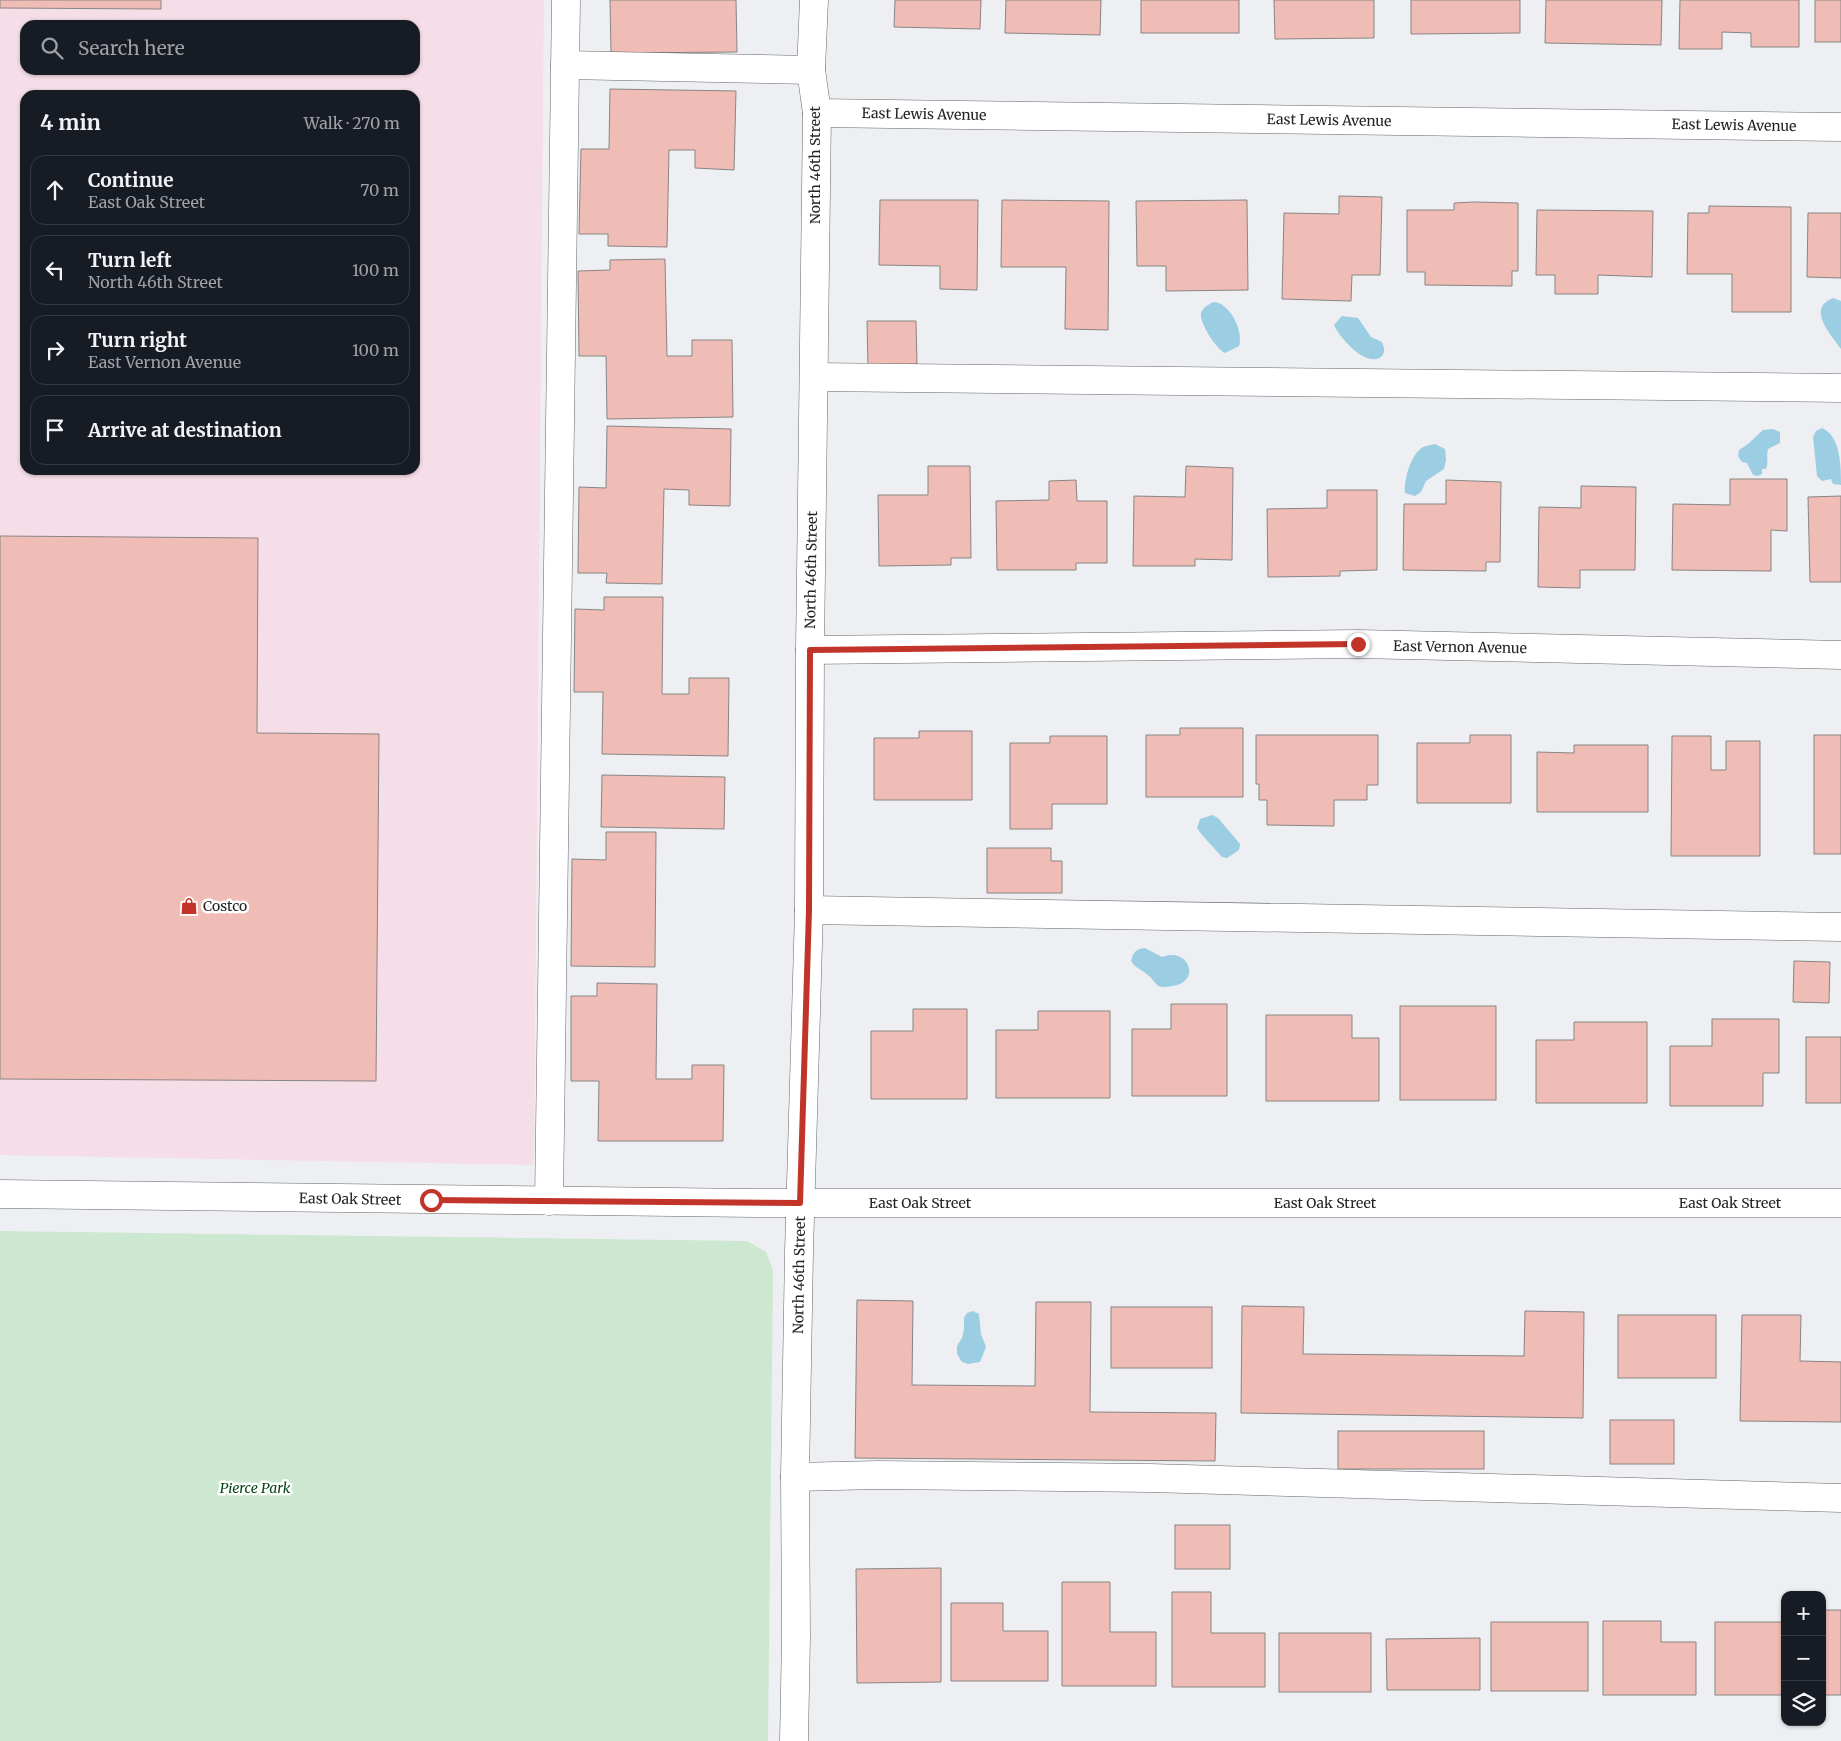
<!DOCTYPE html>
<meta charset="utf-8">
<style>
body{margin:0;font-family:Merriweather,serif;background:#20242c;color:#f1f3f6}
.controls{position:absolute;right:15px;bottom:15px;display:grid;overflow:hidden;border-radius:10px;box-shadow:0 1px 4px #0004}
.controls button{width:45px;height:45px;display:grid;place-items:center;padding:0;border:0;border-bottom:1px solid #363941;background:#171b24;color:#f1f3f6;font:25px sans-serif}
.stop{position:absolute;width:15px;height:15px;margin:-11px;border:4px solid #c2342a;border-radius:50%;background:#fff}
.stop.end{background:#c2342a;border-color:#fff;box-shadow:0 1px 5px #0008}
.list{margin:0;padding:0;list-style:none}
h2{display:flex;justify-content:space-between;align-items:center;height:65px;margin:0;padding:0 20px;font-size:21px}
h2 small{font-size:16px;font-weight:400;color:#9ea1a6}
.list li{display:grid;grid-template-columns:32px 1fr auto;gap:15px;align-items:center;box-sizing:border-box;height:70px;margin:0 10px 10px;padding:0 10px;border:1px solid #363941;border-radius:15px}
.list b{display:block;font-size:19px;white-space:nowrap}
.list p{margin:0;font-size:16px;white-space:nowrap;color:#9ea1a6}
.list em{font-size:16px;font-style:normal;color:#9ea1a6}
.icon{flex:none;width:28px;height:28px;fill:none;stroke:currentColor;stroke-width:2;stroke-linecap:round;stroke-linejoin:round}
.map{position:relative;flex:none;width:1841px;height:1741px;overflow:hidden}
.search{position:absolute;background:#171b24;box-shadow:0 1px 4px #0004;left:20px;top:20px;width:400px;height:55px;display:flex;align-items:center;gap:12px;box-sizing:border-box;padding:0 18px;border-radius:15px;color:#9ea1a6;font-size:19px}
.panel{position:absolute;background:#171b24;box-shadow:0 1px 4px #0004;left:20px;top:90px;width:400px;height:385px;border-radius:15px}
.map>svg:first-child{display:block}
.commercial{fill:#f6dee8;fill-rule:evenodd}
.green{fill:#cde8d0}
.water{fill:#9bcee3}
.building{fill:#f0bdb6;stroke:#888584}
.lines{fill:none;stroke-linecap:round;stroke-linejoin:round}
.minor-casing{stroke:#656769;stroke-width:29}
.minor{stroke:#fff;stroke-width:28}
.route{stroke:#c2342a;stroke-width:6}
.labels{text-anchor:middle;stroke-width:5;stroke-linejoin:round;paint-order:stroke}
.street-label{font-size:14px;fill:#232425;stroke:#fff}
.poi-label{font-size:14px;fill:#232425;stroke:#fff;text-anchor:start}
.park-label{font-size:14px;font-style:italic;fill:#054016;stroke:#fff}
</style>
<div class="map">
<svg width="1841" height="1741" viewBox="0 0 1841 1741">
<rect width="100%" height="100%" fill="#edeff2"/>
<path class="commercial" d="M0 0H544L534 1165 0 1155ZM25 25H415V70H25ZM25 95H415V470H25Z"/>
<polygon class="green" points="0,1231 747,1241 766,1252 773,1270 768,1741 0,1741"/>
<g class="water">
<path d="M1833 298 1841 301V349C1831 334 1806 309 1833 298Z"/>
<path d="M1213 302C1230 302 1244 332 1239 346L1225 353C1216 349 1199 322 1201 313 1203 307 1208 305 1213 302Z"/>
<path d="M1342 316 1358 318 1371 337 1382 342C1384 348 1386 352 1381 357 1366 368 1339 337 1334 325Z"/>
<path d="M1822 428C1841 436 1841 467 1841 485L1833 484 1831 479 1822 481 1817 476 1813 437 1816 431Z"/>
<path d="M1773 429 1780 432V443L1768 449C1766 456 1769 463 1766 469H1762V474L1758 476 1753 475 1747 463 1742 462 1738 456 1739 450 1748 444 1763 430Z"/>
<path d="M1435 444 1445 449 1446 460 1444 469 1426 481 1421 492 1415 496 1405 493C1404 480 1410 455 1423 447 1426 446 1431 445 1435 444Z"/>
<polygon points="1212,815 1218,818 1240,844 1239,850 1227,858 1222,857 1202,835 1197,828 1200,819"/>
<path d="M1145 948 1162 957C1188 946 1203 982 1172 986 1167 987 1161 988 1157 985 1154 982 1152 978 1149 976 1142 969 1137 970 1131 961 1133 952 1136 949 1145 948Z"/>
<polygon points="973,1311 979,1314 981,1334 986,1347 980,1362 968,1364 962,1362 957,1354 957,1346 962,1338 964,1329 964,1318 967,1313"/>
</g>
<g class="building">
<polygon points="0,0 161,0 161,9 0,8"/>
<polygon points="610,0 736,0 737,52 611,53"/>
<polygon points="895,0 981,0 980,29 894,27"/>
<polygon points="1006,0 1101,0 1100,35 1005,33"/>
<rect x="1141" y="0" width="98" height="33"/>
<polygon points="1274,0 1374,0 1374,38 1275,39"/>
<polygon points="1411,0 1520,0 1520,33 1411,34"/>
<polygon points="1546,0 1662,0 1661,45 1545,43"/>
<polygon points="1680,0 1799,0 1799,47 1751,47 1751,33 1722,32 1722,49 1679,49"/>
<rect x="1815" y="0" width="26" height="42"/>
<polygon points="610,89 736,91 734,170 695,168 695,150 669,150 667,247 608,246 608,234 579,234 581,149 609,149"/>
<polygon points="1339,196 1382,197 1380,275 1352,275 1351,301 1282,299 1284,213 1339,214"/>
<polygon points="880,200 978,200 977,290 940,289 940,266 879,265"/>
<polygon points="1002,200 1109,201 1108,330 1065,329 1066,267 1001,267"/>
<polygon points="1247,200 1248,290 1166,291 1166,266 1137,266 1136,201"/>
<polygon points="1474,202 1518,203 1518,271 1512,271 1512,286 1425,285 1425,272 1407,272 1407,210 1454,210 1454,203"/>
<polygon points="1709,206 1791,207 1791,312 1732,312 1732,274 1687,274 1688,213 1709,213"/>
<polygon points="1537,210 1653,211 1652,277 1598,275 1598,294 1555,294 1555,275 1536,275"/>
<polygon points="1808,213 1841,213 1841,278 1807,277"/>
<polygon points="665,259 667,356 692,356 692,340 732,340 733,417 607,419 606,356 579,356 578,271 610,270 610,260"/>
<polygon points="867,321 916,321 917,364 868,366"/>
<polygon points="607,426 731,429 730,506 689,505 689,490 664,489 662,584 606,583 607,573 578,573 579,487 606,488"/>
<polygon points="928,466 970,466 971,558 951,558 951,565 879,566 878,495 928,495"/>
<polygon points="1186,466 1233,468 1232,560 1195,559 1195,566 1133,566 1134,496 1185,497"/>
<polygon points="1730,479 1787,479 1787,531 1771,530 1771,571 1672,570 1673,504 1730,505"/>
<polygon points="1076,480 1077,501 1107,501 1107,563 1076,563 1076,570 997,570 996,501 1049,500 1049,481"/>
<polygon points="1446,480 1501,482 1500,562 1486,562 1486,571 1403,570 1404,504 1446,504"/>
<polygon points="1581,486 1636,487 1635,570 1580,570 1580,588 1538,587 1539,507 1581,508"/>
<polygon points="1327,490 1377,490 1377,570 1340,571 1340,576 1268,577 1267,509 1327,508"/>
<polygon points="1841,496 1841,582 1810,582 1808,497"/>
<polygon points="0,536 258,538 257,733 379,734 376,1081 0,1079"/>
<polygon points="604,597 663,597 662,694 689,694 689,678 729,678 728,756 602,754 603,692 574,692 575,609 604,610"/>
<polygon points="1180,728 1243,728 1243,797 1146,797 1146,735 1180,735"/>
<polygon points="919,731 972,731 972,800 874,800 874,738 919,738"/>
<polygon points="1256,735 1378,735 1378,785 1367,785 1367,800 1334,800 1334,826 1267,825 1267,800 1259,800 1259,784 1256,784"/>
<polygon points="1470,735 1511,735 1511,803 1417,803 1417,743 1470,743"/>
<rect x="1814" y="735" width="27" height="119"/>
<polygon points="1050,736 1107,736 1107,804 1052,804 1052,829 1010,829 1010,743 1050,743"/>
<polygon points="1672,736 1711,736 1711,770 1726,770 1726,741 1760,741 1760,856 1671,856"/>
<polygon points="1574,745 1648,745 1648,812 1537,812 1537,752 1574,753"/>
<polygon points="602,775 725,777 724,829 601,827"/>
<polygon points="606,832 656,832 655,967 571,966 572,859 606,860"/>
<polygon points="987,848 1051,848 1051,861 1062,861 1062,893 987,893"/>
<polygon points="1794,961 1830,962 1829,1003 1793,1002"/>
<polygon points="597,983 657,984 656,1079 692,1079 692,1065 724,1065 723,1141 598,1141 599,1081 571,1081 571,996 597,996"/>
<polygon points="1171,1004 1227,1004 1227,1096 1132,1096 1132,1029 1171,1029"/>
<rect x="1400" y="1006" width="96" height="94"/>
<polygon points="913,1009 967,1009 967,1099 871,1099 871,1031 913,1031"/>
<polygon points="1038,1011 1110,1011 1110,1098 996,1098 996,1030 1038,1030"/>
<polygon points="1266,1015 1352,1015 1352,1038 1379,1038 1379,1101 1266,1101"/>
<polygon points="1712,1019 1779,1019 1779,1073 1763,1073 1763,1106 1670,1106 1670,1046 1712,1046"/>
<polygon points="1574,1022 1647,1022 1647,1103 1536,1103 1536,1040 1574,1040"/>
<rect x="1806" y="1037" width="35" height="66"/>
<polygon points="857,1300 913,1301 912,1385 1035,1386 1036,1302 1091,1302 1090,1412 1216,1413 1215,1461 855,1458"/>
<polygon points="1242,1306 1304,1307 1303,1354 1524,1356 1525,1311 1584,1312 1583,1418 1241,1413"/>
<rect x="1111" y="1307" width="101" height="61"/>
<rect x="1618" y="1315" width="98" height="63"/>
<polygon points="1742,1315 1801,1315 1800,1361 1841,1362 1841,1422 1740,1421"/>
<rect x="1610" y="1420" width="64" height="44"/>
<rect x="1338" y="1431" width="146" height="38"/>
<rect x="1175" y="1525" width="55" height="44"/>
<polygon points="941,1568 941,1682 857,1683 856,1569"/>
<polygon points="1062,1582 1110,1582 1110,1632 1156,1632 1156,1686 1062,1686"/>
<polygon points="1172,1592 1211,1592 1211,1633 1265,1633 1265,1687 1172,1687"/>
<polygon points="951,1603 1003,1603 1003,1631 1048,1631 1048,1681 951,1681"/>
<rect x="1822" y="1610" width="19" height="85"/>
<polygon points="1603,1621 1661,1621 1661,1642 1696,1642 1696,1695 1603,1695"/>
<rect x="1491" y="1622" width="97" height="69"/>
<rect x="1715" y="1622" width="70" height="73"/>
<rect x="1279" y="1633" width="92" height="59"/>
<polygon points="1480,1638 1480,1690 1387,1690 1386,1639"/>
</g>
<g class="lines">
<g class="minor-casing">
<g id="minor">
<polyline points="565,65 811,70"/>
<polyline points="817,113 1841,127"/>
<polyline points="814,377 1841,388"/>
<polyline points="810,650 1358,644 1841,655"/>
<polyline points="809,910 1841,927"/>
<polyline points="0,1194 753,1203 1841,1203"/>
<polyline points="549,1201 566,0"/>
<polyline points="795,1477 878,1475 1150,1478 1841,1498"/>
<polyline points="794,1741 796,1637 795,1477 799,1252 809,910 810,650 817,113 811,70 814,0"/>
</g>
</g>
<use href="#minor" class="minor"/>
</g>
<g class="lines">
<polyline class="route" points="431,1200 800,1203 809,910 810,650 1358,644"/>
</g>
<defs>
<g id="shop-bare" transform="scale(1.35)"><path d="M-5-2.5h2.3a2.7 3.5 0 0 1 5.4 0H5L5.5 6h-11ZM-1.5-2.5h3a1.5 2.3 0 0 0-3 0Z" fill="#c2342a" stroke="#fff" stroke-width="2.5" paint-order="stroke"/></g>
</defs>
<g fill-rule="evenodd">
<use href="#shop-bare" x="189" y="906"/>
</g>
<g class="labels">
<g class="street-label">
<text transform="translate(924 114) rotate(1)" y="5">East Lewis Avenue</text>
<text transform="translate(1329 120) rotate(1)" y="5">East Lewis Avenue</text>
<text transform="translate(1734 125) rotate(1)" y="5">East Lewis Avenue</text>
<text transform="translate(815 165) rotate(-90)" y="5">North 46th Street</text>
<text transform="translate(811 570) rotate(-89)" y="5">North 46th Street</text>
<text transform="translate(1460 647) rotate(1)" y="5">East Vernon Avenue</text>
<text transform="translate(350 1199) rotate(1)" y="5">East Oak Street</text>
<text x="920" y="1208">East Oak Street</text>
<text x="1325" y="1208">East Oak Street</text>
<text x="1730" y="1208">East Oak Street</text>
<text transform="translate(799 1275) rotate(-89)" y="5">North 46th Street</text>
</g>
<g class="poi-label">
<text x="203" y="911">Costco</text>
</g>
<g class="park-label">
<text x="255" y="1493">Pierce Park</text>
</g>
</g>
</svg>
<div class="controls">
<button>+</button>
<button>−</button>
<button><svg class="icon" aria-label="layers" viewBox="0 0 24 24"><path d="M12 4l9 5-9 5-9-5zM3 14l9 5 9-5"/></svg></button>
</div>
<div class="stop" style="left:431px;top:1200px"></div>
<div class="stop end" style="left:1358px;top:644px"></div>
<div class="search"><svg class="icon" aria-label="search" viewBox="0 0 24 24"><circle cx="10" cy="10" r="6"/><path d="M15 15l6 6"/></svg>Search here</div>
<section class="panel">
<h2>4 min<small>Walk · 270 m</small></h2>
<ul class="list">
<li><svg class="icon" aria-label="ahead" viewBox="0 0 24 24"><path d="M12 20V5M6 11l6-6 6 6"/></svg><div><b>Continue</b><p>East Oak Street</p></div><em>70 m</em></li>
<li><svg class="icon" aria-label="left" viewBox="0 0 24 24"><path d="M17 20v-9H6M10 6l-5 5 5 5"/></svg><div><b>Turn left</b><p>North 46th Street</p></div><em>100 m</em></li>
<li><svg class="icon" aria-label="right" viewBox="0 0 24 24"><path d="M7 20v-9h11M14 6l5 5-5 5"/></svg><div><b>Turn right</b><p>East Vernon Avenue</p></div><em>100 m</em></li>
<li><svg class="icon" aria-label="arrive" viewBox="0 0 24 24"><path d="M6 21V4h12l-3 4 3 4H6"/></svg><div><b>Arrive at destination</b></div></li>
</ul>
</section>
</div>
